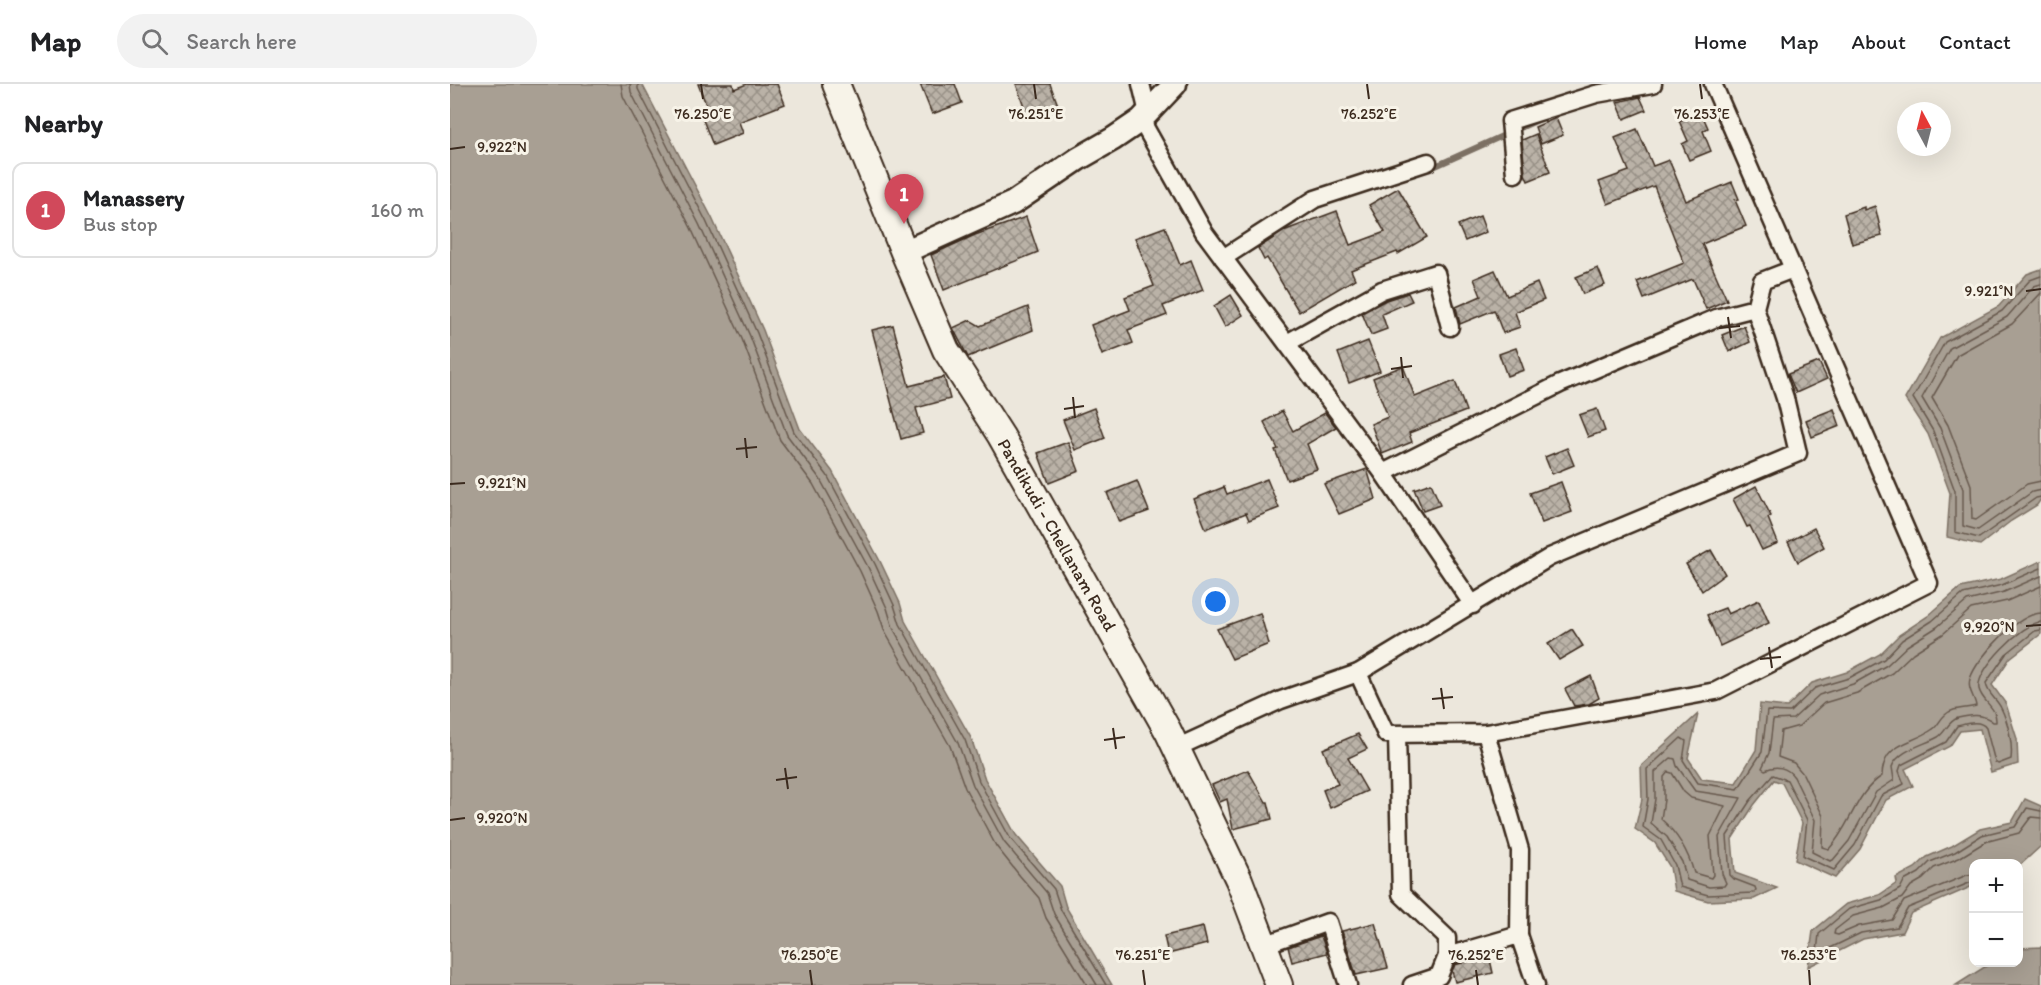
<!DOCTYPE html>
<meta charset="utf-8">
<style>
body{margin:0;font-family:Itim,sans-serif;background:#f2f2f2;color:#202124}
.controls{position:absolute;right:18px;bottom:18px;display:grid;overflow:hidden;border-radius:12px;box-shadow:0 6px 24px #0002}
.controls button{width:54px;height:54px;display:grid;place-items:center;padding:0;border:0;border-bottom:2px solid #e0e0e0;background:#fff;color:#202124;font:30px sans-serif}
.compass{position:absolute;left:1447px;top:18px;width:54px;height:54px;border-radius:50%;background:#fff;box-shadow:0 6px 24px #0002;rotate:353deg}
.you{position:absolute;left:766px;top:518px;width:21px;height:21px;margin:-15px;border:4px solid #fff;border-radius:50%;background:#1a73e8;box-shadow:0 0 0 9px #1a73e833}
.badge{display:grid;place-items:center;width:39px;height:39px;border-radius:50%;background:#d1495b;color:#fff;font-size:20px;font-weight:700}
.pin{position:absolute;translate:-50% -50px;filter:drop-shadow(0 2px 3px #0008)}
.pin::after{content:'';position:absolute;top:32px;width:21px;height:18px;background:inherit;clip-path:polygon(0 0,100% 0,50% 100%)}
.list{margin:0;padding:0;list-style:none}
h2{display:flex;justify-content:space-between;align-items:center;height:78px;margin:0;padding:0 24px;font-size:26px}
h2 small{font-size:20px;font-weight:400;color:#757577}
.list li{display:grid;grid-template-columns:39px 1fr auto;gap:18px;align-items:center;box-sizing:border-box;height:96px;margin:0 12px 12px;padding:0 12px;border:2px solid #e0e0e0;border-radius:12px}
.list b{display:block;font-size:22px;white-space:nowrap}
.list p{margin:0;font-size:20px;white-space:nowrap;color:#757577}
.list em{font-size:20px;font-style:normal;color:#757577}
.icon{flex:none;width:33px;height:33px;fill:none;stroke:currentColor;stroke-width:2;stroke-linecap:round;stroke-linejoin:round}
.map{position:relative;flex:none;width:1591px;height:901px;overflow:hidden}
header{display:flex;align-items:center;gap:36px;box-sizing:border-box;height:84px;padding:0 30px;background:#fff;border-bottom:2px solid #e0e0e0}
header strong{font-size:28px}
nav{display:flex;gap:33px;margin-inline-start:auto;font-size:21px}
.search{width:420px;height:54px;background:#f2f2f2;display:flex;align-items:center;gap:15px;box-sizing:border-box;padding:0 21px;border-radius:33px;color:#757577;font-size:22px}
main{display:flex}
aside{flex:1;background:#fff}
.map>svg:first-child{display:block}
.water{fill:#a89f93;stroke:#7c7064;stroke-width:1.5}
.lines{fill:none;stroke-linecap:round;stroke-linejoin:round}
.shore{stroke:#67594d;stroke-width:1.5}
.stream{stroke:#7c7064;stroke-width:6}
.building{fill:url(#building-cross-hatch);stroke:#3b2a1e;stroke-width:1.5}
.street-casing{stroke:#3b2a1e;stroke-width:21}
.secondary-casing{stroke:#3b2a1e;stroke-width:27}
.primary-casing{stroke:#3b2a1e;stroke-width:30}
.street{stroke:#f7f3e8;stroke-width:16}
.secondary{stroke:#f7f3e8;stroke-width:22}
.primary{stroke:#f7f3e8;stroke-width:26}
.ticks{fill:none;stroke:#3b2a1e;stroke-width:2}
.labels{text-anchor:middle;stroke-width:6;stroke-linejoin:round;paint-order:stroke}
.street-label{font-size:18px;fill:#3b2a1e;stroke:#f7f3e8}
.ticks-label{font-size:15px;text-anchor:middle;fill:#3b2a1e;stroke:#f7f3e8;stroke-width:6;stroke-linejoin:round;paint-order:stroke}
</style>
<header>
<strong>Map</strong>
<div class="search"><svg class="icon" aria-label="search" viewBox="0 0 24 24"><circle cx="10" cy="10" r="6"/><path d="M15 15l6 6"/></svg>Search here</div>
<nav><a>Home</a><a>Map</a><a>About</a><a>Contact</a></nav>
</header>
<main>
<aside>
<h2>Nearby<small></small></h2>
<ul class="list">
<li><span class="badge">1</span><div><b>Manassery</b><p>Bus stop</p></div><em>160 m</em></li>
</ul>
</aside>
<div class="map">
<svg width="1591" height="901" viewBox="0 0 1591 901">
<defs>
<pattern id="building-cross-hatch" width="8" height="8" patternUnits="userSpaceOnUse" patternTransform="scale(1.5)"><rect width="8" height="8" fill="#bab2a7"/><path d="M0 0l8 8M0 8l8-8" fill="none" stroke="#989187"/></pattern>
</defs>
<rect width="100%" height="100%" fill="#ece7dc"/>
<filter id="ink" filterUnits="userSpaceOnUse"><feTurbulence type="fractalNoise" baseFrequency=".0167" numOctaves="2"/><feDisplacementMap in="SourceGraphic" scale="12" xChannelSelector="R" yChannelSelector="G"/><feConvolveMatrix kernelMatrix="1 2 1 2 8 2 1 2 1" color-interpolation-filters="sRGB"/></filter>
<g filter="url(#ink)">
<g class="water">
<polygon points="0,0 192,0 262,134 313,246 350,345 382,387 430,477 450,519 455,537 521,654 535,695 566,751 610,802 616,823 662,901 0,901"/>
<polygon points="1591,185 1591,415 1587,421 1561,437 1530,461 1497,453 1500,409 1478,350 1455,315 1490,254 1549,222 1577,190"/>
<polygon points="1591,477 1591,550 1560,574 1542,601 1556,620 1567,655 1568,680 1541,688 1530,645 1510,647 1500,662 1455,685 1463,702 1436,716 1410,765 1385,794 1345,776 1352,739 1332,699 1324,696 1304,721 1282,755 1285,789 1327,804 1304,815 1258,817 1224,807 1220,783 1205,759 1185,745 1192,715 1191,682 1248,630 1238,674 1252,695 1286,699 1306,666 1310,620 1337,623 1362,599 1397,588 1430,570 1449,551 1478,532 1510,504 1551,495"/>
<polygon points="1575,715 1591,722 1591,762 1569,782 1568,780 1524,780 1523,802 1461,829 1452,848 1413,855 1358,883 1363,847 1396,820 1429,811 1447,799 1446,794 1465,784 1477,773 1502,762 1530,745 1562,738"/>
<polygon points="1591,863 1591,901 1506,901 1541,879 1568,878 1569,864"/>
</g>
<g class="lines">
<g class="shore">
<polyline points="171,0 173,12 241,144 292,255 330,356 363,400 410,487 428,527 435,548 500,662 515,704 546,762 570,792 589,814 596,834 637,901"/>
<polyline points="180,0 181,8 249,140 300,252 337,351 370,395 418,483 437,524 443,544 508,659 523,701 554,758 597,809 604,830 647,901"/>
<polyline points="188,0 188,5 256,137 307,249 344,348 377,391 425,480 444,521 450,540 515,656 529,697 560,754 604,805 611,826 656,901"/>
<polyline points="1591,192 1580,196 1552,227 1495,258 1463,314 1483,347 1505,407 1505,448 1529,454 1586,414 1591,413"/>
<polyline points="1591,200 1584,202 1557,233 1500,264 1472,314 1490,344 1513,405 1513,442 1528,446 1582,408 1591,406"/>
<polyline points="1591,209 1562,240 1507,271 1482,314 1498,341 1521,401 1522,435 1526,436 1577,400 1591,397"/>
<path d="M1591 484 1552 501 1513 510 1482 537 1452 556 1434 575 1399 594 1365 604 1340 628 1317 627 1312 668 1288 705 1248 699 1233 676 1236 657 1231 654 1197 685 1198 715 1193 743 1211 756 1225 781 1230 803 1258 811 1303 809 1306 806 1305 803 1284 795 1280 791 1277 752 1300 717 1323 691 1337 696 1357 736 1353 772 1384 786 1405 761 1431 712 1454 700 1449 687 1451 681 1496 658 1507 642C1516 640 1530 635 1536 644L1545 678 1548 680 1561 675C1563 659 1558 638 1551 624 1547 615 1537 610 1536 599L1556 570 1585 547 1591 546"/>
<path d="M1591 492 1554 508 1517 517 1487 543 1457 562 1437 581 1403 600 1369 611 1343 635 1323 636 1319 669 1312 684 1315 686C1326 681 1337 683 1344 693L1365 736 1362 768 1380 777 1383 776 1399 757 1426 708 1444 696 1442 683C1448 666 1474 661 1488 653 1496 648 1498 637 1508 634 1520 631 1533 629 1543 638H1546C1547 623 1532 618 1529 605 1525 586 1573 539 1591 538"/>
<path d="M1591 502 1557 517 1521 525 1493 550 1463 569 1442 589 1407 609 1374 619 1349 642 1331 647 1328 673 1344 679 1353 690 1373 732 1372 763 1379 765C1401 742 1405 709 1432 692 1433 658 1461 661 1483 645 1488 642 1490 635 1495 631 1503 623 1516 625 1526 622 1525 613 1517 606 1520 595 1527 573 1568 530 1591 529"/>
<polygon points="1221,674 1225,675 1227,682 1245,707 1291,714 1269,753 1272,790 1276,799 1274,802 1259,803 1237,796 1232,778 1217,753 1201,739 1205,715 1205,688"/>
<path d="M1218 688 1222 689 1234 708 1241 714 1275 722 1260 752 1263 791 1261 794 1244 789C1238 767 1228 750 1211 735L1214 716V693Z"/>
<polyline points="1524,790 1517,791 1454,817 1442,836 1409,842 1388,851 1384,850 1385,846 1403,832 1433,824 1452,814 1461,802 1473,795 1484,784 1509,774 1535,758 1569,749 1581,733 1591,734"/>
<polyline points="1524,797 1458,824 1447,843 1411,849 1370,869 1367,868 1369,850 1399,825 1431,816 1450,805 1454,797 1469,789 1480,778 1505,768 1532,751 1565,743 1577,724 1591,727"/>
</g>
<polyline class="stream" points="979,85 1090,35"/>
</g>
<g class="building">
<polygon points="248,0 283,0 284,5 297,0 327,0 335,20 289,38 293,49 263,61 251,31 259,28"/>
<polygon points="470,0 505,0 512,19 482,30"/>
<polygon points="566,0 600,0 608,21 578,33"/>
<polygon points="1190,13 1196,26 1174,35 1167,18"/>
<polygon points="1251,28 1258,44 1253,47 1261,67 1239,76 1232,60 1238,57 1229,37"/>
<polygon points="1106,34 1113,51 1091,60 1085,43"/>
<polygon points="1187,45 1203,82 1219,76 1236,117 1282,98 1289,115 1285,116 1296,142 1252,160 1277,216 1256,225 1243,195 1194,215 1187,198 1234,179 1204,102 1158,120 1149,98 1179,87 1165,54"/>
<polygon points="1086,50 1100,88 1078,97 1075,90 1072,56"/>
<polygon points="948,104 977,153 948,170 947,168 901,186 905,195 849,228 817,174 814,176 808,164 836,146 887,127 900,161 935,148 919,121"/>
<polygon points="1425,122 1432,152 1402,160 1394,130 1414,123 1414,126"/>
<polygon points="1030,132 1036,148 1015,157 1008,141"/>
<polygon points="576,133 588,168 494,206 481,171 525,151"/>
<polygon points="715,143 730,181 741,176 753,206 713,222 717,231 678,246 683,259 652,271 641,241 680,226 675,213 704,202 685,154"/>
<polygon points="1148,184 1155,201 1133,210 1126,193"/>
<polygon points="1045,186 1057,212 1087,199 1094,216 1065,228 1070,243 1053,249 1044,226 1010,240 1006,223 1031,212 1024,195"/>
<polygon points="958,209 962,217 932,230 937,245 921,251 912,229 936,216"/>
<polygon points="781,211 793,231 775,243 764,222"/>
<polygon points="578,223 583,246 518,273 503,244 520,236 530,242"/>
<polygon points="443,241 459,302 494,293 500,315 466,324 473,349 451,355 422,246"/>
<polygon points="1294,242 1300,258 1279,268 1272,251"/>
<polygon points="918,257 930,287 899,299 888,269"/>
<polygon points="1066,264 1074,286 1057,292 1049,270"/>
<polygon points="1369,278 1377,295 1346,309 1338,290"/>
<polygon points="953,282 965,313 1005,297 1016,327 959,349 962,358 932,370 921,340 938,333 923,294"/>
<polygon points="644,324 655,354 625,366 613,336"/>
<polygon points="1147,325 1155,347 1138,353 1129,331"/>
<polygon points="1384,325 1390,342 1362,353 1356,336"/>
<polygon points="832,327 843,347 875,329 886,343 857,360 867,385 837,396 825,366 828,365 814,338"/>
<polygon points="618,358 629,387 599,399 588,369"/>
<polygon points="1117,364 1124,381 1102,390 1095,373"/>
<polygon points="917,385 926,415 889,430 874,400"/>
<polygon points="817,395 829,424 799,436 796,429 756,445 744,415 774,403 777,410"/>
<polygon points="687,397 699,427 669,438 657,409"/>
<polygon points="1111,398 1122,428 1092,439 1080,409"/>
<polygon points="981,399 990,421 973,427 964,405"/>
<polygon points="1306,402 1321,432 1318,434 1328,459 1312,466 1300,442 1297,443 1283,415"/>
<polygon points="1364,444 1374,463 1348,478 1338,458"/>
<polygon points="1261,466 1275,490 1252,507 1236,480"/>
<polygon points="1309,516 1319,539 1270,562 1257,531 1275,524 1278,530"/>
<polygon points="810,529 819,560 782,575 767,545"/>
<polygon points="1122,545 1133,562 1109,576 1098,560"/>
<polygon points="1141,592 1149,614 1139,620 1124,622 1115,605"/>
<polygon points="908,650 917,665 898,674 917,707 880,724 873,706 888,700 873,665"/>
<polygon points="798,686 816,718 818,718 822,735 783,745 777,715 770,718 762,701"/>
<polygon points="925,839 938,884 906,891 892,847"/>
<polygon points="753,843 757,860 718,870 714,852"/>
<polygon points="871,852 877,869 842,878 838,863"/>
<polygon points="1039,871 1043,889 1005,898 1002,887 1005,881"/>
</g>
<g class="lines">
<g class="street-casing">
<g id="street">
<polyline points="691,0 698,29"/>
<polyline points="691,36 754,148 933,389 1110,300 1266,234 1305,224 1312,197 1343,185"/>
<polyline points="1065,90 1060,37 1146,10 1203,0"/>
<polyline points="773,174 865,115 978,78"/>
<polyline points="837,259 932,206 986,189 1000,243"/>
<polyline points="933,389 1023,521"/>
<polyline points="908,589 936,650 1036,649 1266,607 1479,499 1263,0"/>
<polyline points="1036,649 1070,766 1069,851 1086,901"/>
<polyline points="947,651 951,810 997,854 997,872 1069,851"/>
<polyline points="726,664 831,616 908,589 1100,473 1348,369 1335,314 1305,224"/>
<polyline points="814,861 878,838 898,901"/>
<polyline points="962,901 989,892 997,872"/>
</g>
</g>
<g class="secondary-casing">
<polyline id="secondary" points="454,168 563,119 628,75 663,55 691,36 725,0"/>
</g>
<g class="primary-casing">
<polyline id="primary" points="386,0 454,168 496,266 551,352 718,647 789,796 829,901"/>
</g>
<use href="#street" class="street"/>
<use href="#secondary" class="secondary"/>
<use href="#primary" class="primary"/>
</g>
</g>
<path class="ticks" d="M251 0 253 15M584 0 586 15M917 0 919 15M1250 0 1252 15M0 65 15 63M1576 207 1591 205M1278 233 1281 254M1269 244 1290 242M951 273 953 294M941 285 962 282M623 313 625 334M614 325 634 322M295 354 297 374M286 365 307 363M0 400 15 399M1576 542 1591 541M1319 563 1322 584M1310 575 1331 573M991 604 994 625M982 615 1003 613M663 644 666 665M654 656 675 653M335 684 338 705M326 696 347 693M0 736 15 734M360 886 362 901M693 886 695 901M1026 886 1028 901M1359 886 1360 901"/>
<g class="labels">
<g class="street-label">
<text transform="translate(607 451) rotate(60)" y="6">Pandikudi - Chellanam Road</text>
</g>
</g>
<g class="ticks-label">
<text x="253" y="35">76.250°E</text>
<text x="586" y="35">76.251°E</text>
<text x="919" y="35">76.252°E</text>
<text x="1252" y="35">76.253°E</text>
<text x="52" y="68">9.922°N</text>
<text x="1539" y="212">9.921°N</text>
<text x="52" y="404">9.921°N</text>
<text x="1539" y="548">9.920°N</text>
<text x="52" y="739">9.920°N</text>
<text x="360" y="876">76.250°E</text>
<text x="693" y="876">76.251°E</text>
<text x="1026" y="876">76.252°E</text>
<text x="1359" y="876">76.253°E</text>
</g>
</svg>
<div class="controls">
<button>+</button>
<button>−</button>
</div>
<svg class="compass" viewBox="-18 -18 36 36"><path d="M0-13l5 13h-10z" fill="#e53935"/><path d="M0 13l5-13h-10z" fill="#757577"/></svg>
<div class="you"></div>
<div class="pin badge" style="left:454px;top:140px">1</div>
</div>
</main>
